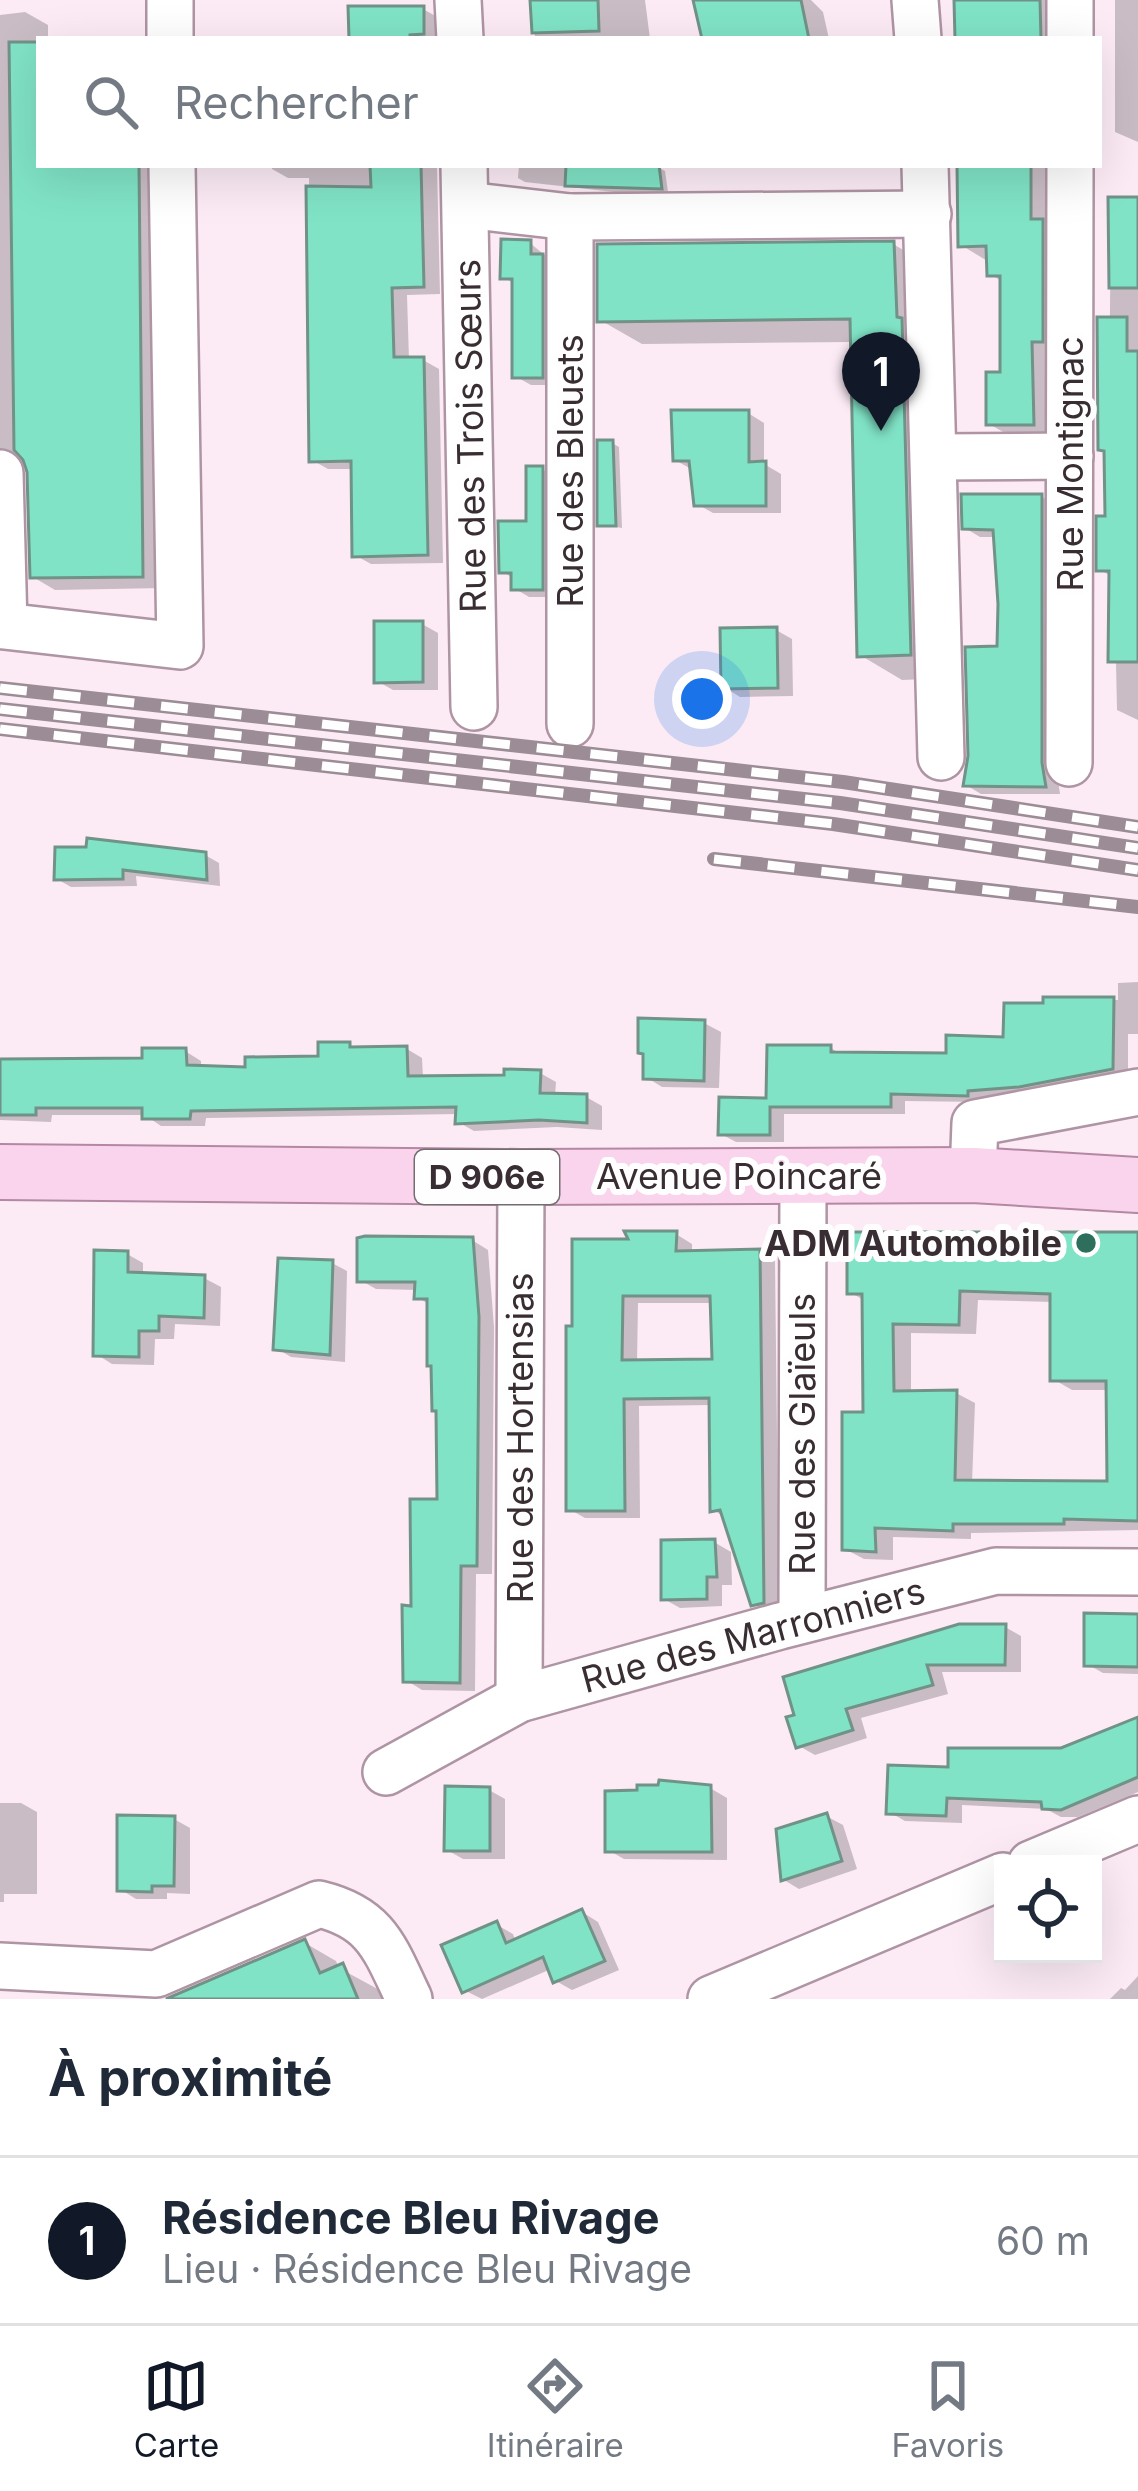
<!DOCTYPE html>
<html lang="fr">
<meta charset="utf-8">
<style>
body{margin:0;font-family:Inter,sans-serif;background:#f2f2f3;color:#1f2937}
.controls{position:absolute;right:36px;bottom:36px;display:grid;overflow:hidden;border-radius:0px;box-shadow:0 12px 48px #0002}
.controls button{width:108px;height:108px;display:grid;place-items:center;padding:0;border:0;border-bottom:3px solid #e0e1e3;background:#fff;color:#1f2937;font:60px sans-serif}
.you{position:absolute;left:702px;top:699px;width:42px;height:42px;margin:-30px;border:9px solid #fff;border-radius:50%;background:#1a73e8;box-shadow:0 0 0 18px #1a73e833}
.badge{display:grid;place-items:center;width:78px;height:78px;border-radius:50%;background:#111827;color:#fff;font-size:39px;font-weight:700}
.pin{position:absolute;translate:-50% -99px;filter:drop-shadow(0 3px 6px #0008)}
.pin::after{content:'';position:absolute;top:63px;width:42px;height:36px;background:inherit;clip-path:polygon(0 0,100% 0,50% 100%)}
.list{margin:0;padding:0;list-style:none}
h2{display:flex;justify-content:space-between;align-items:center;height:156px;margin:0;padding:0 48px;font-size:51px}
h2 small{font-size:39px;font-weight:400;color:#747a83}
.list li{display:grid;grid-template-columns:78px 1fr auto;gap:36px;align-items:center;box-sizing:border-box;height:168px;padding:0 48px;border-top:3px solid #e0e1e3}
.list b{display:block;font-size:45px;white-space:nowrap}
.list p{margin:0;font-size:39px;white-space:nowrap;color:#747a83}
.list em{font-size:39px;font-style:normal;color:#747a83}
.icon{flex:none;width:66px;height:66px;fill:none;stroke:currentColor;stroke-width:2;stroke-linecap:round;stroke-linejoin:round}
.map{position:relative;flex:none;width:1138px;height:1999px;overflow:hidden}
.search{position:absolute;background:#fff;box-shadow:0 12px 48px #0002;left:36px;right:36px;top:36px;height:132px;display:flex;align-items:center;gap:30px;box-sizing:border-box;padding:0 42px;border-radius:0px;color:#747a83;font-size:45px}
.sheet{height:324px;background:#fff}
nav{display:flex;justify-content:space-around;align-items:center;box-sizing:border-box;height:168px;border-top:3px solid #e0e1e3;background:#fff;font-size:33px;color:#747a83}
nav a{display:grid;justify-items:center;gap:6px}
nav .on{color:#111827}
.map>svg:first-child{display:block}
.shadow{fill:#0003;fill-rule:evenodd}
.building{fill:#80e3c6;stroke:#719287;stroke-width:3;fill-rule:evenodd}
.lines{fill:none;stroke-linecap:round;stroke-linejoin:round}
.minor-casing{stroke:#af94a4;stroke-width:50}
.major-casing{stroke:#b487a3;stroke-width:58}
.minor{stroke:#fff;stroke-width:45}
.major{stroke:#fad4ec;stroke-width:54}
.rail-casing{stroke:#9b8c95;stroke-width:14}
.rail{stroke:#fefefe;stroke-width:9;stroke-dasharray:27;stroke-linecap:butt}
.poi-dot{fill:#2d6e5c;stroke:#fefefe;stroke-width:4.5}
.labels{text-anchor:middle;stroke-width:12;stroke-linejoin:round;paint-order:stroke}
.shield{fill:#fefefe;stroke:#746c71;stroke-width:3}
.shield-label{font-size:33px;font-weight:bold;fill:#392d34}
.street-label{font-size:36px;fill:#392d34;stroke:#fefefe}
.poi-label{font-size:36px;font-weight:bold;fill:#392d34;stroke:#fefefe;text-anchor:end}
</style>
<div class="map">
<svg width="1138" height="1999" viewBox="0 0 1138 1999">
<rect width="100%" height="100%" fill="#fcebf5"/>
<g class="shadow">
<polygon points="533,0 645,0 650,39 535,39"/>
<polygon points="696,0 811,0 823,12 829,39 705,39"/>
<rect x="958" y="0" width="115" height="39"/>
<polygon points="1115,0 1138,0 1138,142 1115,132"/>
<polygon points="423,9 439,18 439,39 352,39"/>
<polygon points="25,12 48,25 48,39 39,39 39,165 160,165 165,588 55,590 33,577 30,472 20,452 0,452 0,15"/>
<polygon points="272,165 437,165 440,294 407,295 409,360 423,360 439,369 443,563 371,564 355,555 354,469 328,469 312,460 309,178 288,178 272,169"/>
<polygon points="519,165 658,167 665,171 668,192 614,192 525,182 518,178"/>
<polygon points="960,165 1064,165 1067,443 1023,443 989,424 1003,375 1003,282 990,274 989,262 961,245"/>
<polygon points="1111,200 1138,200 1138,720 1117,710 1116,663 1111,661 1112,577 1099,569 1108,519"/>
<polygon points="530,243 558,266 558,385 531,385 515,376 515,284 503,277"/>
<polygon points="893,244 936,269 952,678 902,680 860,655 854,342 642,344 600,320"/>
<polygon points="748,413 764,423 764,464 781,474 781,513 713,513 697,504 693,470 675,460"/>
<polygon points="612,443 619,447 622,528 600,524"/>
<polygon points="542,469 557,478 557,597 529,597 514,588 514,579 502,571 529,524"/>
<polygon points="1042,497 1057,506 1057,773 1060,794 981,794 966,785 1000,649 996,537 980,537 965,528"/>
<polygon points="422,624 438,633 438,690 393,690 377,681"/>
<polygon points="776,630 792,639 793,696 740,697 724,687"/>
<polygon points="205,855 219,863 220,886 136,876 137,886 71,887 57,879"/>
<polygon points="1138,982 1138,1034 1128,1034 1128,1077 1036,1094 982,1098 982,1102 905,1101 905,1114 784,1114 784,1142 736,1142 721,1134 769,1101 831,1048 842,1055 949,1056 1005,1040 1046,1006 1046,1000 1118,1000 1118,983"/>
<polygon points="704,1023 721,1032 719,1088 662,1087 646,1077"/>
<polygon points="349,1045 357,1050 407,1049 422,1058 423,1078 507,1078 540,1073 556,1082 555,1096 586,1097 602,1106 602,1130 557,1127 474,1131 458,1122 459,1114 206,1118 205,1126 161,1126 145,1115 52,1115 51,1122 0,1120 0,1063 145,1061 185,1051 201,1061 201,1068 248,1070 321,1059"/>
<path d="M676 1234 692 1244V1254L759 1252 775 1261 779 1611 769 1613 753 1604 725 1517 713 1510 712 1405 639 1406 640 1518H585L569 1509 575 1329 632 1242ZM638 1303H713L715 1362 637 1363Z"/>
<path d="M979 1235 999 1247H1053L1138 1235V1530L971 1533V1539L893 1537V1560L864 1559 845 1549 866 1415 865 1301 850 1292ZM978 1300 1053 1302V1379L1072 1390H1109L1110 1484 972 1483 975 1403 956 1393H911V1333L976 1334Z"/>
<polygon points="472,1240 488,1250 494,1327 492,1574 476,1574 475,1691 422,1690 406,1680 414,1609 440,1502 439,1412 430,1305 417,1297 418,1290 376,1289 360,1280"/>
<polygon points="127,1254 143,1263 143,1276 204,1278 221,1287 220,1326 175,1324 174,1339 155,1339 154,1365 112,1364 96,1354"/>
<polygon points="332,1263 347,1271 345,1362 291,1357 276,1348"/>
<polygon points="714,1542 731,1552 732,1585 722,1585 722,1606 680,1608 664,1599"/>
<polygon points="1138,1616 1138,1674 1103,1673 1087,1664"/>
<polygon points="1005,1627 1021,1636 1021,1672 942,1672 948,1694 861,1718 867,1738 815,1755 799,1746 790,1719"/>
<polygon points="1138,1726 1138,1792 1078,1817 1061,1817 1046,1809 962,1805 962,1823 905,1821 889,1812 951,1770 1062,1751"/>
<polygon points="710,1788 727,1798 727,1860 624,1859 608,1850"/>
<polygon points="489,1790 505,1799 505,1859 463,1859 447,1850"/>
<polygon points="0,1803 21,1803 37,1812 37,1894 4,1894 4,1902 0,1902"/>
<polygon points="826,1816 843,1825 857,1869 799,1889 784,1880"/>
<polygon points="174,1819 190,1828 190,1894 167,1893 167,1899 136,1899 120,1889"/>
<polygon points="582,1912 598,1922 619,1970 572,1990 556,1981 551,1969 482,1999 464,1990 497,1925 513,1934 516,1942"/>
<polygon points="305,1943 336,1961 339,1968 396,1999 166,1999"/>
<polygon points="1138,1976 1138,1999 1110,1999 1121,1988 1125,1990"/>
</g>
<g class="building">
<polygon points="530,0 598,0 599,31 532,33"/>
<polygon points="693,0 801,0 809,39 702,39"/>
<polygon points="954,0 1040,0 1041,39 955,39"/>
<polygon points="348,6 424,6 424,34 410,35 410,39 349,39"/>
<polygon points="9,42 39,42 39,165 139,165 143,577 30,578 27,472 23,460 14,450"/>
<polygon points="370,165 421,165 424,287 392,288 394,357 424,357 428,555 352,557 351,461 309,462 306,186 371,187"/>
<polygon points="566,165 659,165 662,189 565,186"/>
<polygon points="957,165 1031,165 1031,219 1043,219 1043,342 1032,342 1034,425 986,425 986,372 1000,372 1000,276 987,276 986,246 958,247"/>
<polygon points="1108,197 1138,197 1138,288 1109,288"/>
<polygon points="501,239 531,240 531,254 543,254 543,378 512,378 512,279 500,279"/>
<polygon points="894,241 897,317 902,318 911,655 857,657 850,319 597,322 597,244"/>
<polygon points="1097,317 1127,317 1127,351 1138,351 1138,662 1108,662 1109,571 1096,571 1096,516 1105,516 1104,451 1098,450"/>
<polygon points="671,410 749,410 749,462 766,461 766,506 694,506 689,461 673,461"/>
<polygon points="597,440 613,440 616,526 597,526"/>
<polygon points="526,466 543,466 543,590 511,590 511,573 499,573 498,521 526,521"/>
<polygon points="961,494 1042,494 1042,763 1046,787 963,786 968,756 965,647 997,646 998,604 993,530 962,529"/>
<polygon points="374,621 423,621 423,682 374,683"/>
<polygon points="777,627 778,688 721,689 720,628"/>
<polygon points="87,838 206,852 207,880 123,870 123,879 54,880 55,847 86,847"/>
<polygon points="1043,997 1114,997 1113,1069 1019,1087 968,1091 968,1096 891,1094 891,1107 770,1107 770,1135 718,1135 719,1097 766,1098 767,1045 831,1045 831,1052 946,1053 946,1035 1003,1037 1004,1003 1043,1003"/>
<polygon points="638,1018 705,1020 704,1081 643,1079 643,1054 638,1053"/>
<polygon points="318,1042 350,1042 350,1047 407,1046 408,1076 504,1075 504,1069 541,1070 540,1093 587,1094 587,1123 539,1120 455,1124 456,1107 191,1111 190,1119 142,1119 142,1108 36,1108 36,1115 0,1115 0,1059 142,1058 142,1048 186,1048 187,1065 245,1067 245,1057 318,1056"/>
<path d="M624 1231H677L676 1251 760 1249 764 1603 751 1606 720 1510 710 1512 709 1398 624 1399 625 1511H566V1326H572V1239H628ZM623 1296H710L712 1359 622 1360Z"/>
<path d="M847 1232H979L980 1243 1050 1244V1232H1138V1521L1064 1519V1524H953V1531L875 1528 876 1552 842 1550V1412H863L862 1294H847ZM960 1291 1050 1294V1381H1106L1107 1481 955 1480 957 1390 894 1391 893 1324 959 1325Z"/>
<polygon points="365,1236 473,1237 479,1317 477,1566 461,1566 460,1683 403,1682 402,1605 411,1606 410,1499 437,1499 436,1411 432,1411 431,1366 427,1366 427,1299 414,1299 415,1282 357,1282 357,1238"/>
<polygon points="94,1250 128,1251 128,1272 205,1275 204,1318 159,1316 159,1331 139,1331 139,1357 93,1356"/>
<polygon points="278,1258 333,1260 330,1355 273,1350"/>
<polygon points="715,1539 717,1577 707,1577 707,1599 661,1600 661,1540"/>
<polygon points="1084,1613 1138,1614 1138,1667 1084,1666"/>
<polygon points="959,1624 1006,1624 1005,1665 927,1665 933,1685 846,1709 853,1730 796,1748 786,1717 794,1715 783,1677"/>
<polygon points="1138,1717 1138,1777 1061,1810 1042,1809 1041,1802 947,1798 946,1816 886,1814 888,1765 948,1767 948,1748 1061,1748"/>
<polygon points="659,1780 711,1785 712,1852 605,1852 605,1791 637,1790 637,1785 658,1785"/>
<polygon points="445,1786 490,1787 490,1851 444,1851"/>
<polygon points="827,1813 842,1861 781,1881 776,1829"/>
<polygon points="117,1815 175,1816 174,1886 152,1886 152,1892 117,1891"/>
<polygon points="582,1909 605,1961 553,1983 543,1957 462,1993 441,1945 497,1921 506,1943"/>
<polygon points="305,1939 320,1973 343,1963 358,1999 166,1999"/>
</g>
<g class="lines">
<g class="minor-casing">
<g id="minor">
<polyline points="170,0 170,39"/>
<polyline points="458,0 460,39"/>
<polyline points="915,0 918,39"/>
<polyline points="1070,39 1070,0"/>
<polyline points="464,165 474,707"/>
<polyline points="925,165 941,757"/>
<polyline points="466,205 570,217 928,214"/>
<polyline points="934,457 1070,456"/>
<polyline points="0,473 4,626 180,646 172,165"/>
<polyline points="570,724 570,217"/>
<polyline points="1069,763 1070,165"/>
<polyline points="973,1175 975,1123 1138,1092"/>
<polyline points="802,1620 803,1175"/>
<polyline points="519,1699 521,1177"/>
<polyline points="386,1772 519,1699 780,1626 996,1571 1138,1572"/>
<polyline points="1031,1864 1138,1819"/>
<path d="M0 1966 156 1974 319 1904C377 1918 385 1949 409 1999"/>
<polyline points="711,1999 1003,1876"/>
</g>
</g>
<g class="major-casing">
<polyline id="major" points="0,1172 521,1177 973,1175 1138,1185"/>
</g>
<use href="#minor" class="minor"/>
<use href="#major" class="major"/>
<g class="rail-casing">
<g id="rail">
<polyline points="0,688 843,782 1138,827"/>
<polyline points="0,709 840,803 1138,848"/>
<polyline points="0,729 833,824 1138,870"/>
<polyline points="714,859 1138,907"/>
</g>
</g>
<use href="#rail" class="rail"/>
</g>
<circle class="poi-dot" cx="1086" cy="1243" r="12"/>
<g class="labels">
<rect class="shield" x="415" y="1150" width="144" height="54" rx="9"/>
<g class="shield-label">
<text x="487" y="1189">D 906e</text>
</g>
<g class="street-label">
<text transform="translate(470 436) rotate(-91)" y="13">Rue des Trois Sœurs</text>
<text transform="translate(1070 464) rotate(-90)" y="13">Rue Montignac</text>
<text transform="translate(570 471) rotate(-90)" y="13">Rue des Bleuets</text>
<text x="739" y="1189">Avenue Poincaré</text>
<text transform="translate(802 1434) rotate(-90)" y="13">Rue des Glaïeuls</text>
<text transform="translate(520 1438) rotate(-90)" y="13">Rue des Hortensias</text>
<text transform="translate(753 1635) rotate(-15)" y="13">Rue des Marronniers</text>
</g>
<g class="poi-label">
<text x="1062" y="1256">ADM Automobile</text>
</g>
</g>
</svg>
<div class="controls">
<button><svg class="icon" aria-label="locate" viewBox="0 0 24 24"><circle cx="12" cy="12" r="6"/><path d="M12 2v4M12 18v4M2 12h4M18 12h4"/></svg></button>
</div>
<div class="you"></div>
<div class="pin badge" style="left:881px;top:431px">1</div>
<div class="search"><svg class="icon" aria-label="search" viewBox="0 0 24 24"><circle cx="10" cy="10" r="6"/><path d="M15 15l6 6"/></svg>Rechercher</div>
</div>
<section class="sheet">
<h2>À proximité<small></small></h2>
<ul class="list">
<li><span class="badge">1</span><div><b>Résidence Bleu Rivage</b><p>Lieu · Résidence Bleu Rivage</p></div><em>60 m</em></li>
</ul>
</section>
<nav>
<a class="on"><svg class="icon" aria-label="map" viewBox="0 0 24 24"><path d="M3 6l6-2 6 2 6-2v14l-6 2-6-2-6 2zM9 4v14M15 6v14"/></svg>Carte</a>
<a><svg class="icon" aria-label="directions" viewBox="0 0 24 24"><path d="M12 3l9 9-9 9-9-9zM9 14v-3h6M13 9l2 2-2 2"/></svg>Itinéraire</a>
<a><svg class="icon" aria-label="saved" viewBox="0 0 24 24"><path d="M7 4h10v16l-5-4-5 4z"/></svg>Favoris</a>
</nav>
